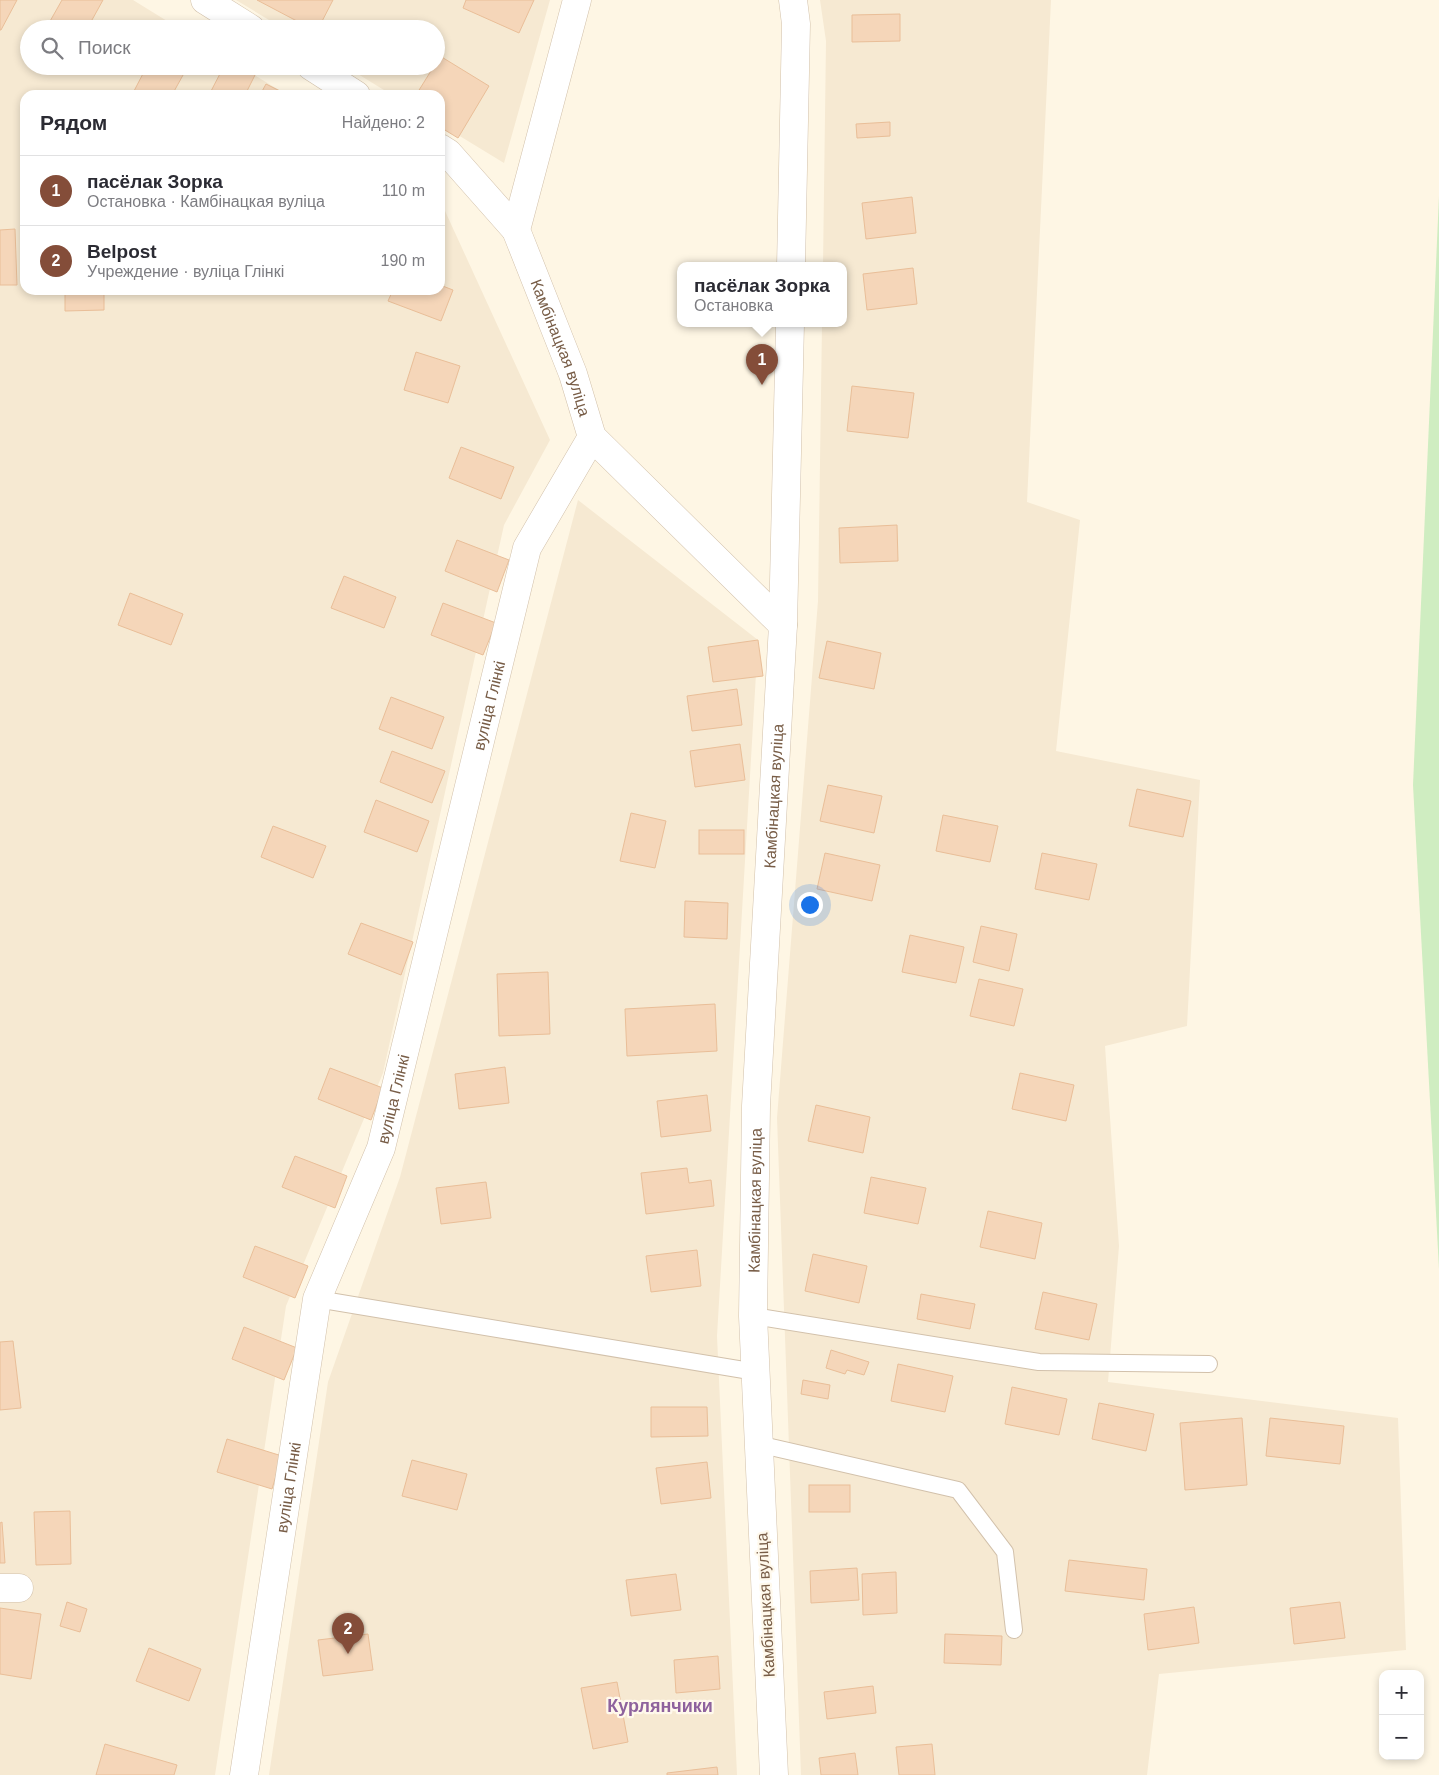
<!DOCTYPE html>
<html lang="ru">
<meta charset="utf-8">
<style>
body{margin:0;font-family:Helvetica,sans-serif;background:#f7f7f7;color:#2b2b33}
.controls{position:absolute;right:15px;bottom:15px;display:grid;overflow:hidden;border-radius:10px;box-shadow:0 2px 8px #0003}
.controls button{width:45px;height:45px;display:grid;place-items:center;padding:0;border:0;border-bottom:1px solid #e1e1e2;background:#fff;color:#2b2b33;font:25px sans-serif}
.you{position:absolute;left:809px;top:904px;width:18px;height:18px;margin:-12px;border:4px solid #fff;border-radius:50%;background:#1a73e8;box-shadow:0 0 0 8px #1a73e833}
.badge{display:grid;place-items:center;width:32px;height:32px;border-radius:50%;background:#844d39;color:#fff;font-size:16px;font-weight:700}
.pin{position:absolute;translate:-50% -41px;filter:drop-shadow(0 1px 2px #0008)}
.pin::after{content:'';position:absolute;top:26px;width:18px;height:15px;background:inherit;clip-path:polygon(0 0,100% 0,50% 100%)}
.popup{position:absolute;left:677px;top:262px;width:170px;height:65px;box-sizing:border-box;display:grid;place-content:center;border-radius:10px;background:#fff;filter:drop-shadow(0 1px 4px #0005);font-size:16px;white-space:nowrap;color:#7c7c81}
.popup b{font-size:19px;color:#2b2b33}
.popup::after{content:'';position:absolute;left:50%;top:100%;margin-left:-10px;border:10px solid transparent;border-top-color:#fff}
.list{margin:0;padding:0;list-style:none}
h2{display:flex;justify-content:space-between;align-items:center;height:65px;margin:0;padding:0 20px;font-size:21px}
h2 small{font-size:16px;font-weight:400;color:#7c7c81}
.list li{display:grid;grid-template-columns:32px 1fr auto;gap:15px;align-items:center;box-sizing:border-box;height:70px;padding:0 20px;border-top:1px solid #e1e1e2}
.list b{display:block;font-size:19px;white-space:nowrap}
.list p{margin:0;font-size:16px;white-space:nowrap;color:#7c7c81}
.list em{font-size:16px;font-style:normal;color:#7c7c81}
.icon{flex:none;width:28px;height:28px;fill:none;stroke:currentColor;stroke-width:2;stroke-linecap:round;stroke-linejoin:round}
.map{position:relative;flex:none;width:1439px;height:1775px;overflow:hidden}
.search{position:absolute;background:#fff;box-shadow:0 2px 8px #0003;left:20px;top:20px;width:425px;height:55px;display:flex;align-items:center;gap:12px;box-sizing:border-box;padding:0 18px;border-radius:28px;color:#7c7c81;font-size:19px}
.panel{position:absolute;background:#fff;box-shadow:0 2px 8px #0003;left:20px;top:90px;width:425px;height:205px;border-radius:15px}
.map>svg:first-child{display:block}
.residential{fill:#f6e9d2}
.green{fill:#cfedc1}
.building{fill:#f5d6b9;stroke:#e9be98}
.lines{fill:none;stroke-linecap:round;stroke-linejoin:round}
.service-casing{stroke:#d2c1ab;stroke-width:18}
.minor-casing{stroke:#d2c1ab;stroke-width:29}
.tertiary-casing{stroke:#d2c1ab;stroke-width:29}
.service{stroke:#fff;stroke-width:16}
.minor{stroke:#fff;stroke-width:28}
.tertiary{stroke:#fff;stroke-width:28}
.labels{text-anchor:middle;stroke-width:4.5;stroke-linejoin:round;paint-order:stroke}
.street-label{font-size:16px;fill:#785d47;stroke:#fff9ec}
.neighbourhood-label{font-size:18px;font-weight:bold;fill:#8e629d;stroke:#fff9ec}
</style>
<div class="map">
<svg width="1439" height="1775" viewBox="0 0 1439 1775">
<rect width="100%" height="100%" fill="#fef6e4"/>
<g class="residential">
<polygon points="0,0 133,0 180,29 29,29 29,66 240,66 287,95 25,95 25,290 440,290 440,200 550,440 504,525 383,1073 286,1306 215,1775 0,1775"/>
<polygon points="236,0 550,0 504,163 440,124 440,95 392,95 345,66 436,66 436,29 284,29"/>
<polygon points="820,0 1051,0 1027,502 1080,520 1056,751 1200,780 1187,1026 1105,1046 1119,1246 1108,1382 1398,1418 1406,1650 1159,1674 1147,1775 801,1775 777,1118 818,601 822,324 843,324 843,266 823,266 826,41"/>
<polygon points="578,500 758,640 717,1336 737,1775 269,1775 328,1382 400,1177"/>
</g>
<polygon class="green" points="1439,196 1439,1269 1413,785"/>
<g class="building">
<polygon points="0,0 17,0 1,30 0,30"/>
<polygon points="62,0 103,0 87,29 59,29 49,23"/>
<polygon points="257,0 333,0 318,29 312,29"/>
<polygon points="466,0 534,0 519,33 463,8"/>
<polygon points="900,14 900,41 852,42 852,15"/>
<polygon points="440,56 489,86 458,138 440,127 440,95 416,95 434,66 436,66"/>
<polygon points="147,66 188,66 172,95 141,95 134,91"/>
<polygon points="224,66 243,66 256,73 245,95 209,95"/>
<polygon points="266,84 288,95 260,95"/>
<polygon points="890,122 890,136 857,138 856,124"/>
<polygon points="912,197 916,233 866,239 862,203"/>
<polygon points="15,229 17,285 0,285 0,230"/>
<polygon points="913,268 917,304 867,310 863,274"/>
<polygon points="440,285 453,290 441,321 388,301 393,290 440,290"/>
<polygon points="65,290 104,290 104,310 65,311"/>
<polygon points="416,352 460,366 448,403 404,390"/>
<polygon points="852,386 914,393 908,438 847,431"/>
<polygon points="461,447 514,467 501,499 449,478"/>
<polygon points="897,525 898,561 840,563 839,528"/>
<polygon points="457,540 509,560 497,592 445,571"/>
<polygon points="344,576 396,597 384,628 331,608"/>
<polygon points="130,593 183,614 171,645 118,625"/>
<polygon points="443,603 496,623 483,655 431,635"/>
<polygon points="758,640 763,676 713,682 708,647"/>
<polygon points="827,641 881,653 874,689 819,678"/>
<polygon points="737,689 742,725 692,731 687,696"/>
<polygon points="391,697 444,717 432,749 379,729"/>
<polygon points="740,744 745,780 695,787 690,751"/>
<polygon points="392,751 445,771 432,803 380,782"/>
<polygon points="828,785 882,796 874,833 820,821"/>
<polygon points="1137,789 1191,801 1183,837 1129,826"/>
<polygon points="376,800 429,821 417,852 364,832"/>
<polygon points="631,813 666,821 655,868 620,861"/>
<polygon points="943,815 998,826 990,862 936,851"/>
<polygon points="273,826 326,846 313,878 261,857"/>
<rect x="699" y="830" width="45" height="24"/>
<polygon points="825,853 880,865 872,901 817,889"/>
<polygon points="1042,853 1097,864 1089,900 1035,889"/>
<polygon points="685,901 728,903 727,939 684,937"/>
<polygon points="361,923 413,942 401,975 348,954"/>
<polygon points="981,926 1017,934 1009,971 973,962"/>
<polygon points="910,935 964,947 956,983 902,972"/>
<polygon points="548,972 550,1034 499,1036 497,974"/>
<polygon points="979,979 1023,989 1014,1026 970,1016"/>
<polygon points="715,1004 717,1051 627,1056 625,1009"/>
<polygon points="505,1067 509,1103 459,1109 455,1074"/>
<polygon points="330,1068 383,1088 371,1120 318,1099"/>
<polygon points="1020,1073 1074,1085 1066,1121 1012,1109"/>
<polygon points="707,1095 711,1131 661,1137 657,1101"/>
<polygon points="816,1105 870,1117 863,1153 808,1141"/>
<polygon points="295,1156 347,1176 335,1208 282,1187"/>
<polygon points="687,1168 689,1183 711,1180 714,1206 646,1214 641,1173"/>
<polygon points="871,1177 926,1188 918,1224 864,1213"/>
<polygon points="486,1182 491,1218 441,1224 436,1188"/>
<polygon points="988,1211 1042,1223 1035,1259 980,1247"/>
<polygon points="255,1246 308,1266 295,1298 243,1277"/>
<polygon points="697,1250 701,1286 651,1292 646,1256"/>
<polygon points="813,1254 867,1266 859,1303 805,1291"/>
<polygon points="1043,1292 1097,1304 1089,1340 1035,1329"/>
<polygon points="921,1294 975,1304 970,1329 917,1319"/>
<polygon points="244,1327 297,1348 284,1380 232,1359"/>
<polygon points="13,1341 21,1408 0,1410 0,1342"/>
<polygon points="831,1350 869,1362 864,1375 847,1370 845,1374 826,1368"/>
<polygon points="898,1364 953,1376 945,1412 891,1401"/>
<polygon points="803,1380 830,1385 828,1399 801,1394"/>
<polygon points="1012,1387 1067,1399 1059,1435 1005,1424"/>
<polygon points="1099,1403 1154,1414 1146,1451 1092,1439"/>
<polygon points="651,1407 707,1407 708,1436 651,1437"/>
<polygon points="1242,1418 1247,1485 1185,1490 1180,1423"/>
<polygon points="1270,1418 1344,1426 1340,1464 1266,1456"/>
<polygon points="227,1439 282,1456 272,1489 217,1472"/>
<polygon points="412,1460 467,1474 457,1510 402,1496"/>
<polygon points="707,1462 711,1498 661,1504 656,1468"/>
<rect x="809" y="1485" width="41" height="27"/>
<polygon points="70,1511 71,1564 36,1565 34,1512"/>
<polygon points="2,1522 5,1563 0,1563 0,1523"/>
<polygon points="1069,1560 1147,1569 1144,1600 1065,1591"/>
<polygon points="857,1568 859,1600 811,1603 810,1571"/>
<polygon points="896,1572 897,1613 863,1615 862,1574"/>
<polygon points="676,1574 681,1610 631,1616 626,1580"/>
<polygon points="67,1602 87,1609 80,1632 60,1626"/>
<polygon points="1340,1602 1345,1638 1294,1644 1290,1608"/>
<polygon points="1194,1607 1199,1643 1148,1650 1144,1614"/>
<polygon points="0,1608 41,1614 31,1679 0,1674"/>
<polygon points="368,1634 373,1670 323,1676 318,1640"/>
<polygon points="945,1634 1002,1636 1001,1665 944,1663"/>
<polygon points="149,1648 201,1669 189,1701 136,1681"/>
<polygon points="718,1656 720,1689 676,1693 674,1660"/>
<polygon points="617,1682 628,1742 593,1749 581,1688"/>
<polygon points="873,1686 876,1713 827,1719 824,1692"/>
<polygon points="105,1744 177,1765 174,1775 96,1775"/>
<polygon points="932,1744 935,1775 899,1775 896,1747"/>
<polygon points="855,1753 858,1775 821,1775 819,1758"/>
<polygon points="717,1767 718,1775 667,1775 667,1773"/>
</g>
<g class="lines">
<g class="service-casing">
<g id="service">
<polyline points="317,1299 756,1372"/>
<polyline points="753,1316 1039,1362 1209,1364"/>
<polyline points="758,1444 958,1490 1005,1552 1014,1630"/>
</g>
</g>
<g class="minor-casing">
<g id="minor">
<polyline points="205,0 251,29"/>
<path id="s1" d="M577 0 516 230 573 374 592 437 783 625"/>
<polyline points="311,66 356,95"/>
<polyline points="440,148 448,153 516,230"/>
<polyline points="0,1588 19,1588"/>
<path id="s2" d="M244 1775 317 1299 381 1148 527 548 592 437"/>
</g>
</g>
<g class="tertiary-casing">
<g id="tertiary">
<polyline points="791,266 796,24 793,0"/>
<path id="s3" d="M774 1775 753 1316 756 1106 783 625 790 324"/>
</g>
</g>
<use href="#service" class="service"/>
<use href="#minor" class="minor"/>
<use href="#tertiary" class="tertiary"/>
</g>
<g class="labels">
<g class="street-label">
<text dy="6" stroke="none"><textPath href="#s1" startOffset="364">Камбінацкая вуліца</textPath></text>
<text dy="6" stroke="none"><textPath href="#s2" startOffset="1101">вуліца Глінкі</textPath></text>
<text dy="6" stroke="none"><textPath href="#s3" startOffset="980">Камбінацкая вуліца</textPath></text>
<text dy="6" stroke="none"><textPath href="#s2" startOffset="696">вуліца Глінкі</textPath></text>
<text dy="6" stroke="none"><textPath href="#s3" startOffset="575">Камбінацкая вуліца</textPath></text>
<text dy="6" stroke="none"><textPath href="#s2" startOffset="291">вуліца Глінкі</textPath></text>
<text transform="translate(765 1605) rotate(-93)" y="6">Камбінацкая вуліца</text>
</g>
<g class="neighbourhood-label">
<text x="660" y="1712">Курлянчики</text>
</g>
</g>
</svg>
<div class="controls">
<button>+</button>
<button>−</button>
</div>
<div class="you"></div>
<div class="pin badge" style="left:762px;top:385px">1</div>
<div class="popup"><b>пасёлак Зорка</b>Остановка</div>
<div class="pin badge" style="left:348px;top:1654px">2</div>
<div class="search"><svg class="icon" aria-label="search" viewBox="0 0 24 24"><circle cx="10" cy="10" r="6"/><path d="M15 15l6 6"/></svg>Поиск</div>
<section class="panel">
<h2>Рядом<small>Найдено: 2</small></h2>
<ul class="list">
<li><span class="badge">1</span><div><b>пасёлак Зорка</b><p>Остановка · Камбінацкая вуліца</p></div><em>110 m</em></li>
<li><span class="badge">2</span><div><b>Belpost</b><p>Учреждение · вуліца Глінкі</p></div><em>190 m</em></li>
</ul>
</section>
</div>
